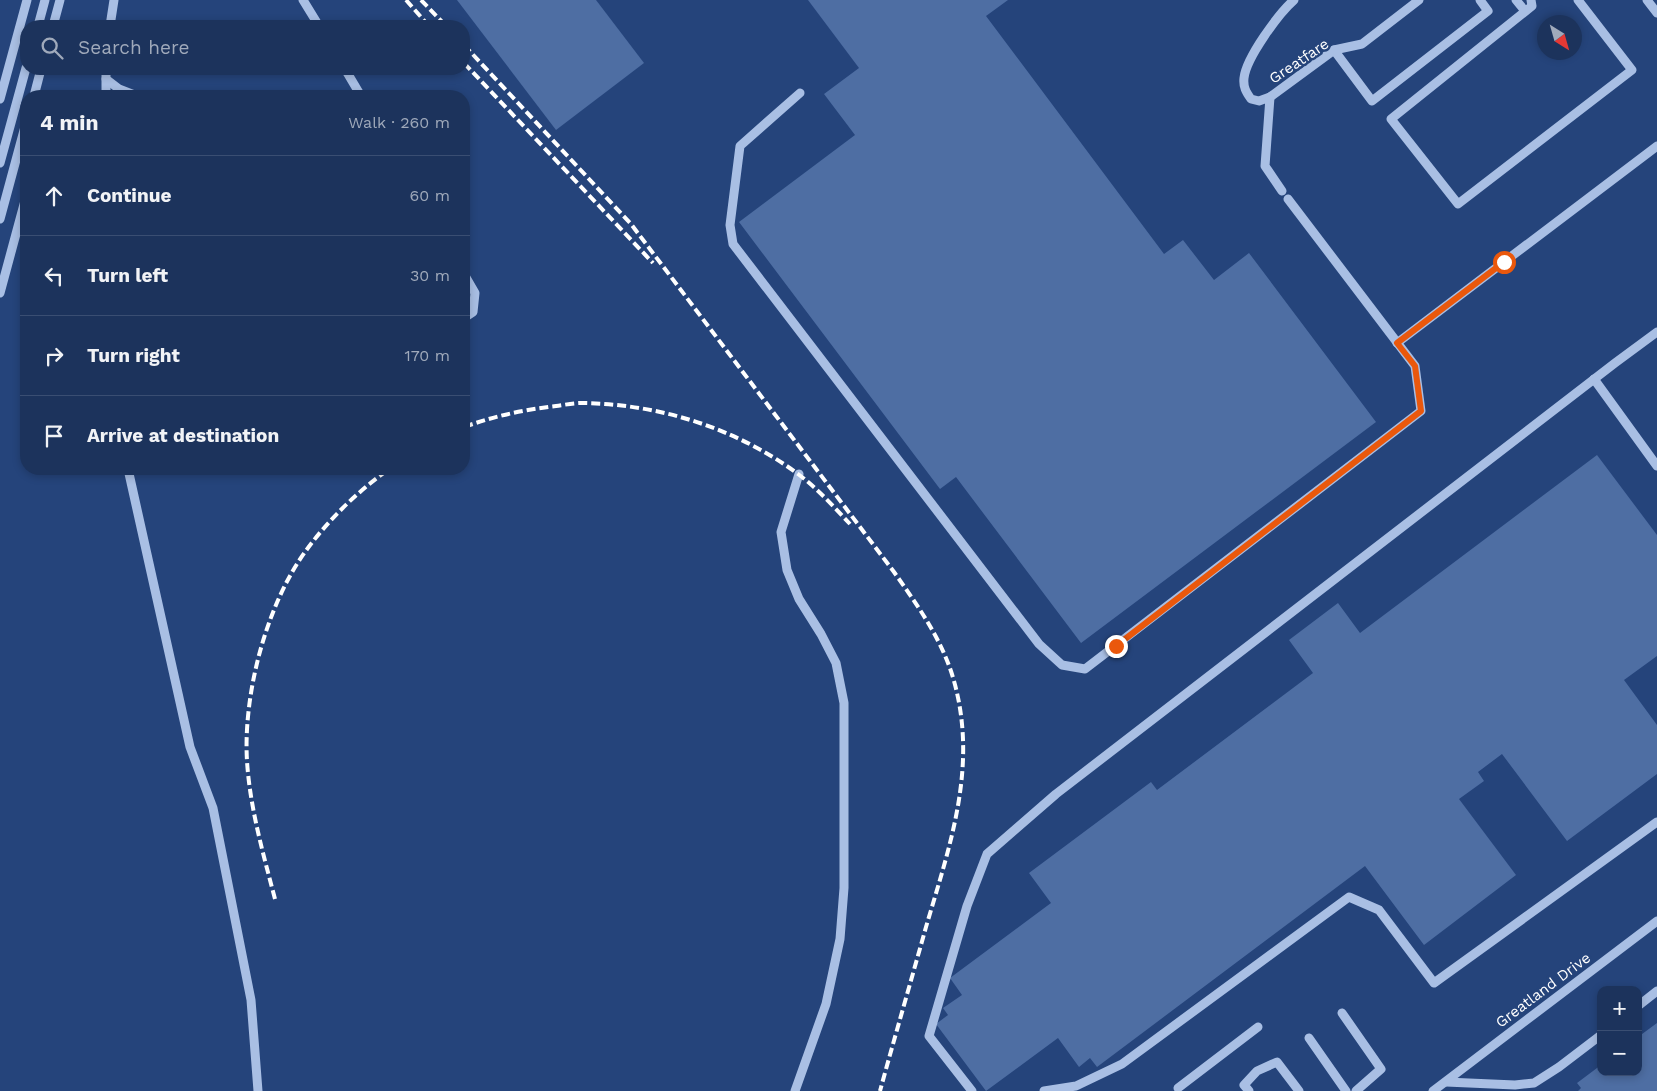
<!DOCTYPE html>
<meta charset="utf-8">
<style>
body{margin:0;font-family:"Work Sans",sans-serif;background:#293f65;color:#f1f3f6}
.controls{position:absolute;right:15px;bottom:15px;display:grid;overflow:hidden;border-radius:10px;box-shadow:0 2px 8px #0003}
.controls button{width:45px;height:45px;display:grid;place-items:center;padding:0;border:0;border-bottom:1px solid #3a4e72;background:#1c335c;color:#f1f3f6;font:25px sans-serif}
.compass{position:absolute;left:1537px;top:15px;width:45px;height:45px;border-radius:50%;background:#1c335c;box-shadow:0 2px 8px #0003;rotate:143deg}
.stop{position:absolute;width:15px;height:15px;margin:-11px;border:4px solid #ea580c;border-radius:50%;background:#fff}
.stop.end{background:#ea580c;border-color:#fff;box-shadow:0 1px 5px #0008}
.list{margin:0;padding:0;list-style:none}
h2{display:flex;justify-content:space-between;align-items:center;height:65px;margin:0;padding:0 20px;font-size:21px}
h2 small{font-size:16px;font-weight:400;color:#a0aabb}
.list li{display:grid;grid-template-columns:32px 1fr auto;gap:15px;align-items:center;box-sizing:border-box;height:80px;padding:0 20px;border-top:1px solid #3a4e72}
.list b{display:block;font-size:19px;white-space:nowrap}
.list em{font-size:16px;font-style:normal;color:#a0aabb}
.icon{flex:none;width:28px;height:28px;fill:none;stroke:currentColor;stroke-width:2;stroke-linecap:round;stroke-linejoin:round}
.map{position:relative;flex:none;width:1657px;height:1091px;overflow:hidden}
.search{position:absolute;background:#1c335c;box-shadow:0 2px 8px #0003;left:20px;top:20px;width:450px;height:55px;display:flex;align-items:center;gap:12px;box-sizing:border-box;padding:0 18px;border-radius:20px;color:#a0aabb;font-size:19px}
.panel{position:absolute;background:#1c335c;box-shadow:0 2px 8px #0003;left:20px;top:90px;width:450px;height:385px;border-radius:20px}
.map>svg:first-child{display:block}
.building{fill:#4e6ea3}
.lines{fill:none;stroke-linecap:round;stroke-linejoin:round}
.minor{stroke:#a9bfe4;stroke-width:9}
.rail{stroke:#fff;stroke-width:4;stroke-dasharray:9 4;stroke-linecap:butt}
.route{stroke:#ea580c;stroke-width:6}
.labels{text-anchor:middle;stroke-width:5;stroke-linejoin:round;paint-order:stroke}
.street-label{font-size:15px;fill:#fff;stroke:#25447b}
</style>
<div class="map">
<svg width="1657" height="1091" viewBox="0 0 1657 1091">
<rect width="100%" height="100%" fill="#25447b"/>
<g class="building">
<polygon points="457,0 596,0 644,63 556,130"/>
<polygon points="808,0 1008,0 986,16 1164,254 1183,240 1214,280 1249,253 1376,422 1081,643 956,477 940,489 739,222 855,135 824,94 859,68"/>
<polygon points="1597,455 1657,535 1657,656 1624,680 1657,725 1657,774 1567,841 1502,754 1478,772 1484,781 1459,799 1516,875 1424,945 1365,866 1097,1067 1090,1058 1079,1067 1058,1038 986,1091 936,1024 948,1015 943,1008 962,995 950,978 1051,903 1029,873 1151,782 1157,790 1313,673 1289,640 1338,603 1360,633"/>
<polygon points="1657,1023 1657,1091 1578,1091 1581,1088 1577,1083 1601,1065 1601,1072 1638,1072 1638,1037"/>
</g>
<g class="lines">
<g class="minor">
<polyline points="303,0 319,26"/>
<path d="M1294 0C1279 13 1246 58 1244 78 1243 87 1246 92 1251 99L1259 101 1270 97 1334 50 1362 44 1419 0"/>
<polyline points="1516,0 1525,11"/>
<polyline points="1531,0 1532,6 1391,119 1458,204 1632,70 1578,0"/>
<polyline points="1647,0 1657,13"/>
<polyline points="38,26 45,0"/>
<polyline points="53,26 60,0"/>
<polyline points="110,26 114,0"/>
<polyline points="1334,50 1372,101 1488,11 1480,0"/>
<polyline points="106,69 106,79 119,89 137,96"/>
<polyline points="345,69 361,96"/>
<polyline points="800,93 740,146 730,225 733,244 1039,644 1062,665 1085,669 1421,411 1415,366 1288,199"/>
<polyline points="34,96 41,69"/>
<polyline points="106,96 106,79"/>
<polyline points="1270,97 1265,166 1282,191"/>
<polyline points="0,99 27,0"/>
<polyline points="0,163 26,68"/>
<polyline points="0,219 26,123"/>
<polyline points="464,274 475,293 473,312 464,318"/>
<polyline points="0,293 26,197"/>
<polyline points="1397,343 1657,146"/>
<polyline points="1594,379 1657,466"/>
<polyline points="128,469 190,747 213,808 251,1000 258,1091"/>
<polyline points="1638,1006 1657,991"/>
<polyline points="1342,1013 1381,1069 1356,1091"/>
<polyline points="1309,1038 1346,1091"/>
<polyline points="1446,1082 1515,1085 1534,1083 1559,1067 1601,1035"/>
<polyline points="1178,1088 1258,1027"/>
<polyline points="795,1091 826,1004 840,939 844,888 844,703 836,663 821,634 799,599 787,570 781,532 799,474"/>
<polyline points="972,1091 929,1036 967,906 987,854 1056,794 1615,363 1657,332"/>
<polyline points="1044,1091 1076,1086 1122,1064 1349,897 1379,910 1434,983 1657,822"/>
<polyline points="1249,1091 1244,1085 1257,1071 1277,1062 1299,1091"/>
<polyline points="1433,1091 1657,921"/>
</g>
<g class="rail">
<polyline points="406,0 429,26"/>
<polyline points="421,0 446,26"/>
<path d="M464 45 631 224 894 572C918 606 943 641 954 681 978 767 950 845 926 927 911 981 895 1036 880 1091"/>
<polyline points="464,63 653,263"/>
<path d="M464 427C495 416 522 410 556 406 564 405 573 403 582 403 659 404 736 428 798 474 817 488 834 507 850 524"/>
<path d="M275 899C263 853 250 808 247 761 243 695 266 606 305 552 328 520 357 492 389 469"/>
</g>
</g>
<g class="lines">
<polyline class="route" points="1116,646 1421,411 1415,366 1397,343 1504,262"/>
</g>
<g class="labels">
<g class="street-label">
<text transform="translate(1299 61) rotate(-34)" y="5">Greatfare</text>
<text transform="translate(1543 990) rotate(-37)" y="5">Greatland Drive</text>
</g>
</g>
</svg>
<div class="controls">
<button>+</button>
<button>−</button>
</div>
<svg class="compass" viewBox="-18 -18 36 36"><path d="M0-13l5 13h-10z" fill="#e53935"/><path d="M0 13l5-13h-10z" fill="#a0aabb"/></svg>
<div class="stop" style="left:1504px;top:262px"></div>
<div class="stop end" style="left:1116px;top:646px"></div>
<div class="search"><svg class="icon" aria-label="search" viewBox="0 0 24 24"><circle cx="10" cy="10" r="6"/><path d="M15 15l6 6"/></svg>Search here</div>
<section class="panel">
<h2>4 min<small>Walk · 260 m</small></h2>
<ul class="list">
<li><svg class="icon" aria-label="ahead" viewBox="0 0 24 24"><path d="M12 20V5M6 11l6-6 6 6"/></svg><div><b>Continue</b></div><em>60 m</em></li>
<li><svg class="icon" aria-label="left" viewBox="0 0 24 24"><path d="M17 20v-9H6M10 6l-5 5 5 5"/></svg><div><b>Turn left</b></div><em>30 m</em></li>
<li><svg class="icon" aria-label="right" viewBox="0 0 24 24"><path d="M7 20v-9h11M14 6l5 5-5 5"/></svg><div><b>Turn right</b></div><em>170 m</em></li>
<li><svg class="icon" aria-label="arrive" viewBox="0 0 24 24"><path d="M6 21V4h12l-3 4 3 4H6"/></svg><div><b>Arrive at destination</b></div></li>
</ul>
</section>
</div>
